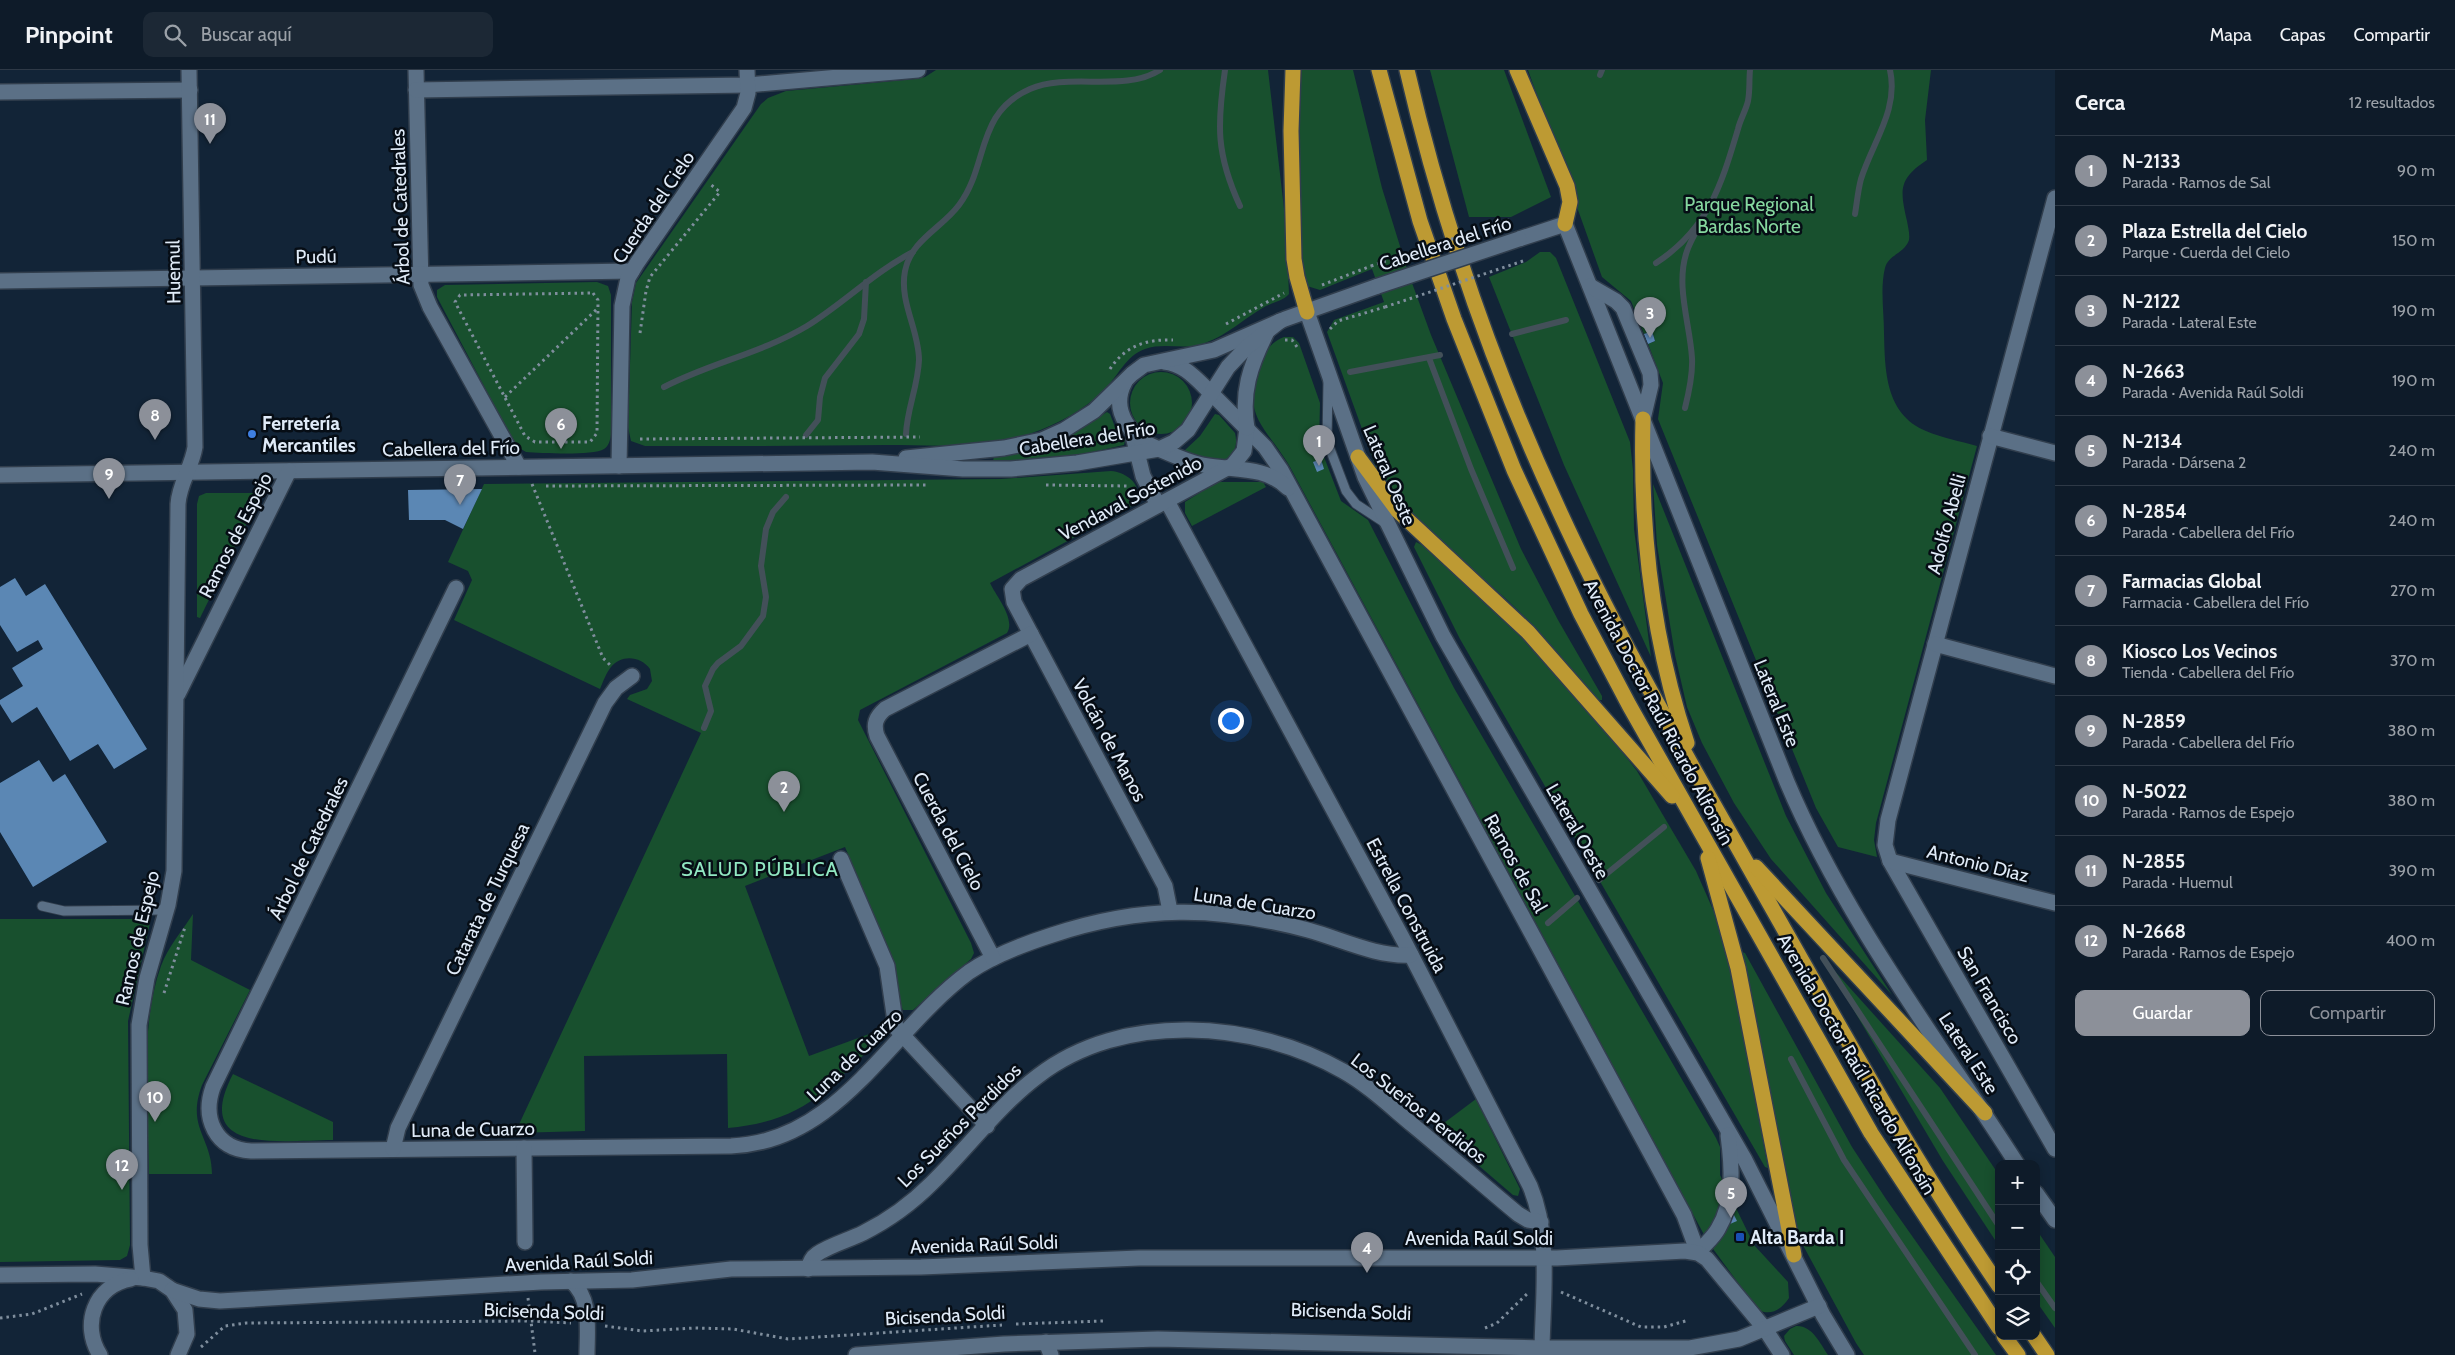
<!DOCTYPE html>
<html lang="es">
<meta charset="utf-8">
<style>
body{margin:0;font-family:Cabin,sans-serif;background:#1c2835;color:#f1f3f6}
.controls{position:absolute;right:15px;bottom:15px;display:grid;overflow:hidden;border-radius:10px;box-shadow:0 2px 12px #0003}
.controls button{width:45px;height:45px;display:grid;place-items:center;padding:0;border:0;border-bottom:1px solid #2e3946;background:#0e1b29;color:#f1f3f6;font:25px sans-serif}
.you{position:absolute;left:1230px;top:650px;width:18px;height:18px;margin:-12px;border:4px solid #fff;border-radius:50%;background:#1a73e8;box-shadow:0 0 0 8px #1a73e833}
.badge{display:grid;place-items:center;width:32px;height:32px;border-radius:50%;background:#8c9099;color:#fff;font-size:16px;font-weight:700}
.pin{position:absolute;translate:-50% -41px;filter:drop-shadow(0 1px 2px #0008)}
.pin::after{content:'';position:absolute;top:26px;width:18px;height:15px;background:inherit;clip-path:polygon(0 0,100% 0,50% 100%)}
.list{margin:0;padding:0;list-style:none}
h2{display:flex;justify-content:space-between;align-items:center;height:65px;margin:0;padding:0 20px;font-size:21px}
h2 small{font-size:16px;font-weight:400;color:#9ba1a8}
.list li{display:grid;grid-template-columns:32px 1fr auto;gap:15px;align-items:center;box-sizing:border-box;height:70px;padding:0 20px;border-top:1px solid #2e3946}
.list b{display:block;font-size:19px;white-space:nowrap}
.list p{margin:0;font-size:16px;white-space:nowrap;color:#9ba1a8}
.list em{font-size:16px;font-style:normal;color:#9ba1a8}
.actions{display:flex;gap:10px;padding:15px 20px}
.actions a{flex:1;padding:11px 0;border:1px solid #8c9099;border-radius:10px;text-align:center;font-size:18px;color:#8c9099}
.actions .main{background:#8c9099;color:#fff}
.icon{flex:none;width:28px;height:28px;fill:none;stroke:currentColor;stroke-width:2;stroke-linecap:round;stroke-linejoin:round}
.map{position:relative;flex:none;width:2055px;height:1285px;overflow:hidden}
header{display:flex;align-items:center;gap:30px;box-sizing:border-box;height:70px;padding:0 25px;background:#0e1b29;border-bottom:1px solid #2e3946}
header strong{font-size:24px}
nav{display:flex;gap:28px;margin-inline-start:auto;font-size:18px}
.search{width:350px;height:45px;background:#1c2835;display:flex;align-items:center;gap:12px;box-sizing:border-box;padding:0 18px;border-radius:10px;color:#9ba1a8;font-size:19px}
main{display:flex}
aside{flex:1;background:#0e1b29}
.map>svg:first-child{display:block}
.green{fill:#18502e}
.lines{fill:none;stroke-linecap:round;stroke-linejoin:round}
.stream{stroke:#435059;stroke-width:6}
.building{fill:#5b87b4}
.lane-casing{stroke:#313e4d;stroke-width:11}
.street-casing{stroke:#313e4d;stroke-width:18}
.secondary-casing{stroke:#313e4d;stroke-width:18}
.highway-casing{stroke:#313e4d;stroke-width:18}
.path{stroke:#7f8e9d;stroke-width:3;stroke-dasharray:2.5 4;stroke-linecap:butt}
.lane{stroke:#5b7086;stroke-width:9}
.street{stroke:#5b7086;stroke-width:15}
.secondary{stroke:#5b7086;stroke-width:15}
.highway{stroke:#bd9a33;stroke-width:15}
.secondary-bridge-casing{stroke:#313e4d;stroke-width:18;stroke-linecap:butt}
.path-bridge{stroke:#7f8e9d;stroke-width:3;stroke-dasharray:2.5 4;stroke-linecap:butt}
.secondary-bridge{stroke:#5b7086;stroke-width:15}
.shop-dot{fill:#3f7fe0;stroke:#060d15;stroke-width:2}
.transit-dot{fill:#1a4fb4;stroke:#060d15;stroke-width:2}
.labels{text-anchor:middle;stroke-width:5;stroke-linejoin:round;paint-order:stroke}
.park-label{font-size:19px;fill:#86d89f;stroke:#060d15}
.street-label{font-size:19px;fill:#e0ebf8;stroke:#060d15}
.poi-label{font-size:19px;font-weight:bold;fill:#e0ebf8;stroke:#060d15;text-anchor:start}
.neighbourhood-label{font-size:20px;letter-spacing:1px;fill:#91e8c2;stroke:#060d15}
</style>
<header>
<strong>Pinpoint</strong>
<div class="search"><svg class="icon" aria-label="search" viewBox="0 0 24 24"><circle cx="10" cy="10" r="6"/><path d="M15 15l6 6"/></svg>Buscar aquí</div>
<nav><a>Mapa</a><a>Capas</a><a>Compartir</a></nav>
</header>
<main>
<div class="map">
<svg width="2055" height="1285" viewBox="0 0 2055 1285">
<rect width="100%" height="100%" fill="#122437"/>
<g class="green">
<path d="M936 0H1268L1286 156 1289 224C1283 231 1274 232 1266 236 1241 250 1223 270 1194 276 1178 278 1161 273 1145 279 1125 286 1118 307 1103 321 1084 340 1058 354 1032 363 987 380 934 375 886 375 806 376 725 376 645 376L631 371 628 357 632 232 636 213 761 34 768 28 786 21 915 9 925 7Z"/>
<path d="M1301 0H1353L1382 118 1408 202 1431 265 1521 479 1558 550 1602 626V630H1597C1568 595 1539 559 1505 528 1459 486 1403 450 1374 392L1327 262 1334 250 1384 232 1372 199 1320 220 1307 216 1302 199 1299 66Z"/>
<polygon points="1430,0 1504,0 1551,127 1511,147 1469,147"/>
<path d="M1528 0H1931L1925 50 1927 90C1898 109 1900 120 1907 151 1908 157 1910 164 1909 170 1905 183 1888 185 1885 198 1880 218 1884 242 1884 263 1885 300 1885 344 1926 361 1942 368 1960 371 1977 376L1876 753 1874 770 1877 787 1838 777 1816 738 1658 349 1663 313 1648 274 1655 271 1652 261 1644 264 1631 231 1602 207Z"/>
<polygon points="1540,182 1550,182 1556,188 1630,372 1633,400 1634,459 1651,587 1564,395 1489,207 1526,192"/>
<path d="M597 212 608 216 611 225V365C610 370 609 376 604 379 593 386 541 383 526 382L521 379 512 369 437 227V220L445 215Z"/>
<path d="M1284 267H1293L1299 273 1320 333 1319 374 1341 431 1368 450 1454 618 1716 1068 1720 1077V1105L1754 1175 1788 1212 1789 1228C1781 1240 1771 1246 1758 1240L1708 1172 1290 397C1266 356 1241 348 1259 295 1264 282 1271 272 1284 267Z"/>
<circle cx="1161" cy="333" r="31"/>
<path d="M1107 342 1110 344 1115 357 1125 370 1124 375C1094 382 1021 398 993 391L994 386 1074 362Z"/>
<path d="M1215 344 1219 345 1235 363C1238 375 1235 387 1221 391L1186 384 1184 381 1200 366Z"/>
<path d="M1111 401C1130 403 1146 418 1132 436L990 513C996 526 1016 549 1007 563L860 640 858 650 971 873 974 883 971 889 913 940H903L900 934 894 892 845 777 745 816 809 986 880 960V969C828 1019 805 1051 728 1058L727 984 584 986 585 1061 515 1063 701 663 627 629 630 625 647 619 652 611 650 599C641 586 621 584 611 597 606 603 603 612 600 619L454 550 472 510 468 501 448 492 484 414 1001 409Z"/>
<polygon points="1217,412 1263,412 1266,417 1192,456 1185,443 1185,432"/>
<polygon points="1653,414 1786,746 1826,823 1892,925 1771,789 1734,733 1702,673 1687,637 1675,585 1657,475"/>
<polygon points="206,423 254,423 259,428 200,548 197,547 197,434 199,426"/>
<polygon points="1416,472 1424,476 1531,574 1600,653 1637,701 1696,801 1725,867 1768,1098 1765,1097 1460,569 1414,477"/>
<path d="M193 844 191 890 250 920 202 1015C186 1058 212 1067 212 1104H149C148 1039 139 957 161 896 168 877 182 861 193 844Z"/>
<polygon points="0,849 144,849 150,853 128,951 130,1175 127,1186 120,1190 0,1192"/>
<polygon points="1742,882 1745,883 1852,1077 1886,1129 1996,1285 1864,1285 1856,1273 1798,1166"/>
<polygon points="1823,888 1940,1018 1999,1105 1999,1176 1943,1091"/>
<path d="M233 1004 333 1052V1070C283 1070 190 1086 233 1004Z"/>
<polygon points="1476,1029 1520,1119 1518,1126 1513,1125 1436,1059"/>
<polygon points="2036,1159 2055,1187 2055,1258 2036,1231"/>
<path d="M1796 1256C1812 1255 1820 1273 1828 1285H1794L1785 1271 1784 1266 1790 1259Z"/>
</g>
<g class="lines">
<g class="stream">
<path d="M1225 0C1217 55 1216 84 1240 136"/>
<polyline points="1600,5 1602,0"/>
<path d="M1855 144C1857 132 1858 120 1861 109 1872 73 1899 40 1890 0"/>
<path d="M1656 193C1708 159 1721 116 1738 59 1740 50 1746 40 1748 31 1750 21 1749 10 1750 0"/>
<polyline points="1512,264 1566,250"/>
<polyline points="1429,288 1471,399 1513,498"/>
<polyline points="1350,302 1440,285"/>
<path d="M664 317C710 293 762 283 807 256 844 233 874 202 913 182"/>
<path d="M1685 338C1689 322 1693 305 1692 288 1690 254 1675 215 1687 181 1690 172 1695 164 1699 156"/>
<path d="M906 364C907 339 918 316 919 290 919 260 899 232 905 201 911 170 942 158 959 135 989 95 975 43 1030 19 1069 2 1124 23 1160 0"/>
<polyline points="806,365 818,350 820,327 825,308 859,264 864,249 866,212"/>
<polyline points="704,658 711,641 705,616 713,599 718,593 741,576 763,546 766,527 761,496 766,459 773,442 786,427"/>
<polyline points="1599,810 1664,757"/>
<polyline points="1548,853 1577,828"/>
<polyline points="1823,888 1999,1156"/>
<polyline points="1791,989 1844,1090 1975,1285"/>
<polyline points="2036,1211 2055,1238"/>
</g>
</g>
<g class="building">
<polygon points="1652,261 1655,271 1648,274 1644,264"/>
<polygon points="1321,389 1324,399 1317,402 1313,392"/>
<polygon points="482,419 463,459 445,450 409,450 408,420"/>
<polygon points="15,508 26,526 45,514 147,679 114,699 98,674 70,691 37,637 12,653 0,634 0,630 23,616 12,598 43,579 38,570 17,582 0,555 0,517"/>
<polygon points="39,690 53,712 65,704 107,772 33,817 0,762 0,713"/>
<polygon points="1732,1141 1737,1151 1730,1154 1725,1144"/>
</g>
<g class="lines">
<g class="lane-casing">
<g id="lane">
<polyline points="1328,311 1327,371 1346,421 1356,434 1385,453"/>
<polyline points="42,836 64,841 167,840"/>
</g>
</g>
<g class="street-casing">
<g id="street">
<polyline points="416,0 421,215 430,237 519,397"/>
<polyline points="416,20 748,15 918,0"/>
<polyline points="0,22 190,20"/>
<polyline points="2055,128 1888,750 1885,775 1890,791 2055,1079"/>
<polyline points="0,211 632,201"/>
<polyline points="1212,324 1265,377 1281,400 1684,1145 1698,1183"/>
<polyline points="1990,366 2055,383"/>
<polyline points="1134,370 1143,406 1158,435"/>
<path d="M1159 379C1173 385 1188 392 1203 395 1233 401 1264 395 1288 418"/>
<polyline points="619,396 622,236 628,208 637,193 744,38 748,23 747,0"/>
<path d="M1167 431 1404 871 1530 1116C1551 1166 1543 1225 1542 1278"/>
<path d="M456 518 213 1017C202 1048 215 1079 251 1081L731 1076C840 1072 890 960 969 902 994 885 1024 874 1052 865 1142 835 1217 836 1308 860 1341 869 1376 887 1411 885"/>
<polyline points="1935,574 2055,606"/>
<polyline points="841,789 887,896 896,958 987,1056"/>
<polyline points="1890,791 2055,833"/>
<polyline points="1170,841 1165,816 1014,532 1012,519 1021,509 1233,395 1244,381 1247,358"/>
<path d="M993 888 877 666C873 654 876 647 885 639L1031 564"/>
<polyline points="524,1078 525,1172"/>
<polyline points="393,1079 398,1058 605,633 616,618 632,606"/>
<path d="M808 1199C810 1193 811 1188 817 1184 830 1175 849 1170 863 1163 889 1150 912 1133 932 1113 968 1078 998 1036 1038 1006 1122 941 1254 950 1343 1001 1368 1015 1391 1037 1414 1056 1449 1085 1483 1115 1518 1144L1528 1150 1541 1152"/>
<polyline points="1765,1259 1782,1285"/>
<polyline points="1046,1272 1051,1285"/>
</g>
</g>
<g class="secondary-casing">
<g id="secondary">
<path d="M1519 169 1565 154 1787 712C1845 849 1937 969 2017 1094"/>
<polyline points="1590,216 1616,231 1623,238 1650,303 1651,315 1643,349"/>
<polyline points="1307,242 1365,407 1443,566 1745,1090 1823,1245 1847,1285"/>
<path d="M1164 292C1185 294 1197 310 1212 324"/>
<path d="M1125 312C1109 341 1132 369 1159 379"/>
<path d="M1247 358C1241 323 1250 296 1266 264"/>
<polyline points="906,388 1004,378 1042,370 1064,360 1094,341 1132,304 1144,295 1214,280 1285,249 1378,216"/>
<polyline points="0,405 872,392 963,399 1011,399 1077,393 1159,379 1174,372 1188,360 1228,297 1247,277 1280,251"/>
<polyline points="178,624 289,401"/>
<polyline points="2036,1123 2055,1150"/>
<path d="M1698 1183C1704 1175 1713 1168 1718 1159 1735 1131 1732 1096 1728 1065"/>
<polyline points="0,1205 95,1204 143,1208 159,1211 172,1220 185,1240 187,1264 178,1285"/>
<path d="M143 1208 140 1175 139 955 147 908 168 835 174 801 178 434C179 414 192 397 195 377L189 0"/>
<path d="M571 1211C592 1228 587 1261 587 1285"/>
<polyline points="172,1220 199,1229 220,1231 541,1212 632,1210 731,1199 921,1197 1139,1188 1557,1188 1685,1181 1698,1183 1707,1189 1765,1259"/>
<path d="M100 1285C81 1255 94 1216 131 1209"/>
<polyline points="856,1285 1004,1274 1158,1269 1542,1278 1690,1278 1739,1269 1819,1236"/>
</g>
</g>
<g class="highway-casing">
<g id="highway">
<polyline points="1293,0 1291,61 1294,189 1297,207 1307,242"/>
<polyline points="1379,0 1420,151 1454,249 1514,400 1581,544 1629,635 1871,1063 1999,1258"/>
<path d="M1407 0C1442 151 1493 298 1558 438 1616 565 1686 685 1754 806 1833 945 1909 1084 1999 1216"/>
<polyline points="1517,0 1567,116 1570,132 1565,154"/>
<path d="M1643 349C1640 458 1652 569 1687 673"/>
<polyline points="1358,387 1398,441 1528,562 1672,726"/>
<polyline points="1708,788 1738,898 1794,1185"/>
<polyline points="1756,797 1985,1043"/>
<polyline points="2004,1266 2018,1285"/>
<polyline points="2034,1266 2047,1285"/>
</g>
</g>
<g class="path">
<polyline points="1322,215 1371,196"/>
<polygon points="593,223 598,230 597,363 590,372 535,372 525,366 455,232 460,225"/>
<polyline points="1226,254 1284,223"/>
<polyline points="1330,259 1338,251 1385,237"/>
<polyline points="640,263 646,221 650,207 720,122 710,114"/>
<polyline points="1285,270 1292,270 1297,277 1300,276"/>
<path d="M1110 299C1125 276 1146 269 1173 270"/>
<polyline points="505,327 597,239"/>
<polyline points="640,369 920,367"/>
<polyline points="532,414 603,588 611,596"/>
<polyline points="1046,415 1129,416"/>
<polyline points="546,416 927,415"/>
<polyline points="164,923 185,857"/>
<polyline points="1561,1222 1641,1257 1664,1257 1689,1250"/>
<polyline points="528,1228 535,1283"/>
<polyline points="0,1248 32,1244 82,1224"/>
<polyline points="1016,1254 1104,1251"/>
<polyline points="605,1256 642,1261 694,1258 733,1259 788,1269 1002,1255"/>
<polyline points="1485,1258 1497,1253 1528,1223"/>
<polyline points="201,1277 225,1256 246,1253 531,1251 571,1253"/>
</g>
<use href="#lane" class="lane"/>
<use href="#street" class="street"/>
<use href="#secondary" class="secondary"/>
<use href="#highway" class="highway"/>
<g class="secondary-bridge-casing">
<polyline id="secondary-bridge" points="1378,216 1519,169"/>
</g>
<g class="path-bridge">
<polyline points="1371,196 1512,149"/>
<polyline points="1385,237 1526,190"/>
</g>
<use href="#secondary-bridge" class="secondary-bridge"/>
</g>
<circle class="shop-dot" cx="252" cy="364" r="5"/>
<rect class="transit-dot" x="1735" y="1162" width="10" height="10" rx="2.5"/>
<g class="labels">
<g class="park-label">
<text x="1749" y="141">Parque Regional<tspan x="1749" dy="22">Bardas Norte</tspan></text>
</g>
<g class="street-label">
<text transform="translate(400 137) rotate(-92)" y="7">Árbol de Catedrales</text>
<text transform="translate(653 137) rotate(-56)" y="7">Cuerda del Cielo</text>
<text transform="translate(1445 173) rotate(-18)" y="7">Cabellera del Frío</text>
<text transform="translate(316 186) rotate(-1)" y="7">Pudú</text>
<text transform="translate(173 202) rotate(-91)" y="7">Huemul</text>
<text transform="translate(1087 368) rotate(-9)" y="7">Cabellera del Frío</text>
<text transform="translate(451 378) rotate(-1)" y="7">Cabellera del Frío</text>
<text transform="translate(1390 405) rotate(67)" y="7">Lateral Oeste</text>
<text transform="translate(1130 428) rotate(-28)" y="7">Vendaval Sostenido</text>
<text transform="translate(1946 454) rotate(-75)" y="7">Adolfo Abelli</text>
<text transform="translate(235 465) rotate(-63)" y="7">Ramos de Espejo</text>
<text transform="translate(1777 633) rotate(68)" y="7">Lateral Este</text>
<text transform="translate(1659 642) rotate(62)" y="7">Avenida Doctor Raúl Ricardo Alfonsín</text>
<text transform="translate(1110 670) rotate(62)" y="7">Volcán de Manos</text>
<text transform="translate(949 761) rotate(62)" y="7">Cuerda del Cielo</text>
<text transform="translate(1578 761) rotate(60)" y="7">Lateral Oeste</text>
<text transform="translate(308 778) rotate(-64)" y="7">Árbol de Catedrales</text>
<text transform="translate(1516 793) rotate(61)" y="7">Ramos de Sal</text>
<text transform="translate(1978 793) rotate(14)" y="7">Antonio Díaz</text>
<text transform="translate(487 829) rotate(-64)" y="7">Catarata de Turquesa</text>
<text transform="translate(1255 833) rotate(9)" y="7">Luna de Cuarzo</text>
<text transform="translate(1407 835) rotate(62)" y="7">Estrella Construida</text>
<text transform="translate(137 868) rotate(-77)" y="7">Ramos de Espejo</text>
<text transform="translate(1990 925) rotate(60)" y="7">San Francisco</text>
<text transform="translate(1969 983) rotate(57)" y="7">Lateral Este</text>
<text transform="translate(854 985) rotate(-44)" y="7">Luna de Cuarzo</text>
<text transform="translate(1857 994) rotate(60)" y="7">Avenida Doctor Raúl Ricardo Alfonsín</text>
<text transform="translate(1419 1038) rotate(38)" y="7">Los Sueños Perdidos</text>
<text transform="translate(959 1055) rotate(-45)" y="7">Los Sueños Perdidos</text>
<text transform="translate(473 1059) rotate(-1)" y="7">Luna de Cuarzo</text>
<text x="1479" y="1175">Avenida Raúl Soldi</text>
<text transform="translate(984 1174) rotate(-2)" y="7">Avenida Raúl Soldi</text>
<text transform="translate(579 1191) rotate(-3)" y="7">Avenida Raúl Soldi</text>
<text transform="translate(544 1241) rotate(2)" y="7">Bicisenda Soldi</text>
<text transform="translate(1351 1241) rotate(2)" y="7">Bicisenda Soldi</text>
<text transform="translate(945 1245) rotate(-3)" y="7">Bicisenda Soldi</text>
</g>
<g class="poi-label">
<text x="262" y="360">Ferretería<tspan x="262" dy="22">Mercantiles</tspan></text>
<text x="1750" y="1174">Alta Barda I</text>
</g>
<g class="neighbourhood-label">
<text x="760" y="806">SALUD PÚBLICA</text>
</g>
</g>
</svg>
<div class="controls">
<button>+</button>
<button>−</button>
<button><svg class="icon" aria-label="locate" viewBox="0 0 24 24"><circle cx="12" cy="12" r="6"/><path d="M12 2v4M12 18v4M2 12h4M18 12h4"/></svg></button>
<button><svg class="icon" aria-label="layers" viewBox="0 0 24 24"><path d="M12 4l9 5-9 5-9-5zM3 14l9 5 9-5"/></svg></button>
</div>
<div class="you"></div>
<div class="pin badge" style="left:1319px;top:396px">1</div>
<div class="pin badge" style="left:784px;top:742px">2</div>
<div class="pin badge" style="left:1650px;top:268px">3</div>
<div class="pin badge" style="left:1367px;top:1203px">4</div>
<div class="pin badge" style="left:1731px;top:1148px">5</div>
<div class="pin badge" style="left:561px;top:379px">6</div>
<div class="pin badge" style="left:460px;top:435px">7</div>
<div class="pin badge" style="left:155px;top:370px">8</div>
<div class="pin badge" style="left:109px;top:429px">9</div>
<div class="pin badge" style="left:155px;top:1052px">10</div>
<div class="pin badge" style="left:210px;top:74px">11</div>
<div class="pin badge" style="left:122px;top:1120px">12</div>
</div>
<aside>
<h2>Cerca<small>12 resultados</small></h2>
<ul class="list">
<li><span class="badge">1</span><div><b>N-2133</b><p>Parada · Ramos de Sal</p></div><em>90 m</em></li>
<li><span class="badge">2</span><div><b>Plaza Estrella del Cielo</b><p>Parque · Cuerda del Cielo</p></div><em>150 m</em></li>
<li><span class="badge">3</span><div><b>N-2122</b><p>Parada · Lateral Este</p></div><em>190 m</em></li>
<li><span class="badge">4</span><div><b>N-2663</b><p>Parada · Avenida Raúl Soldi</p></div><em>190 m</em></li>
<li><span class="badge">5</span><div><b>N-2134</b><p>Parada · Dársena 2</p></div><em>240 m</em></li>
<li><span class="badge">6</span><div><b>N-2854</b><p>Parada · Cabellera del Frío</p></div><em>240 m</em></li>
<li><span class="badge">7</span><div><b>Farmacias Global</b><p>Farmacia · Cabellera del Frío</p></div><em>270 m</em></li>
<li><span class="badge">8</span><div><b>Kiosco Los Vecinos</b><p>Tienda · Cabellera del Frío</p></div><em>370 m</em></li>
<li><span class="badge">9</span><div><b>N-2859</b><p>Parada · Cabellera del Frío</p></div><em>380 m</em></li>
<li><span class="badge">10</span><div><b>N-5022</b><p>Parada · Ramos de Espejo</p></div><em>380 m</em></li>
<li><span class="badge">11</span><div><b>N-2855</b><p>Parada · Huemul</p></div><em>390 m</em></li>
<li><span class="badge">12</span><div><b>N-2668</b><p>Parada · Ramos de Espejo</p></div><em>400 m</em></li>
</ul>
<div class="actions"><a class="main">Guardar</a><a>Compartir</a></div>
</aside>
</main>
